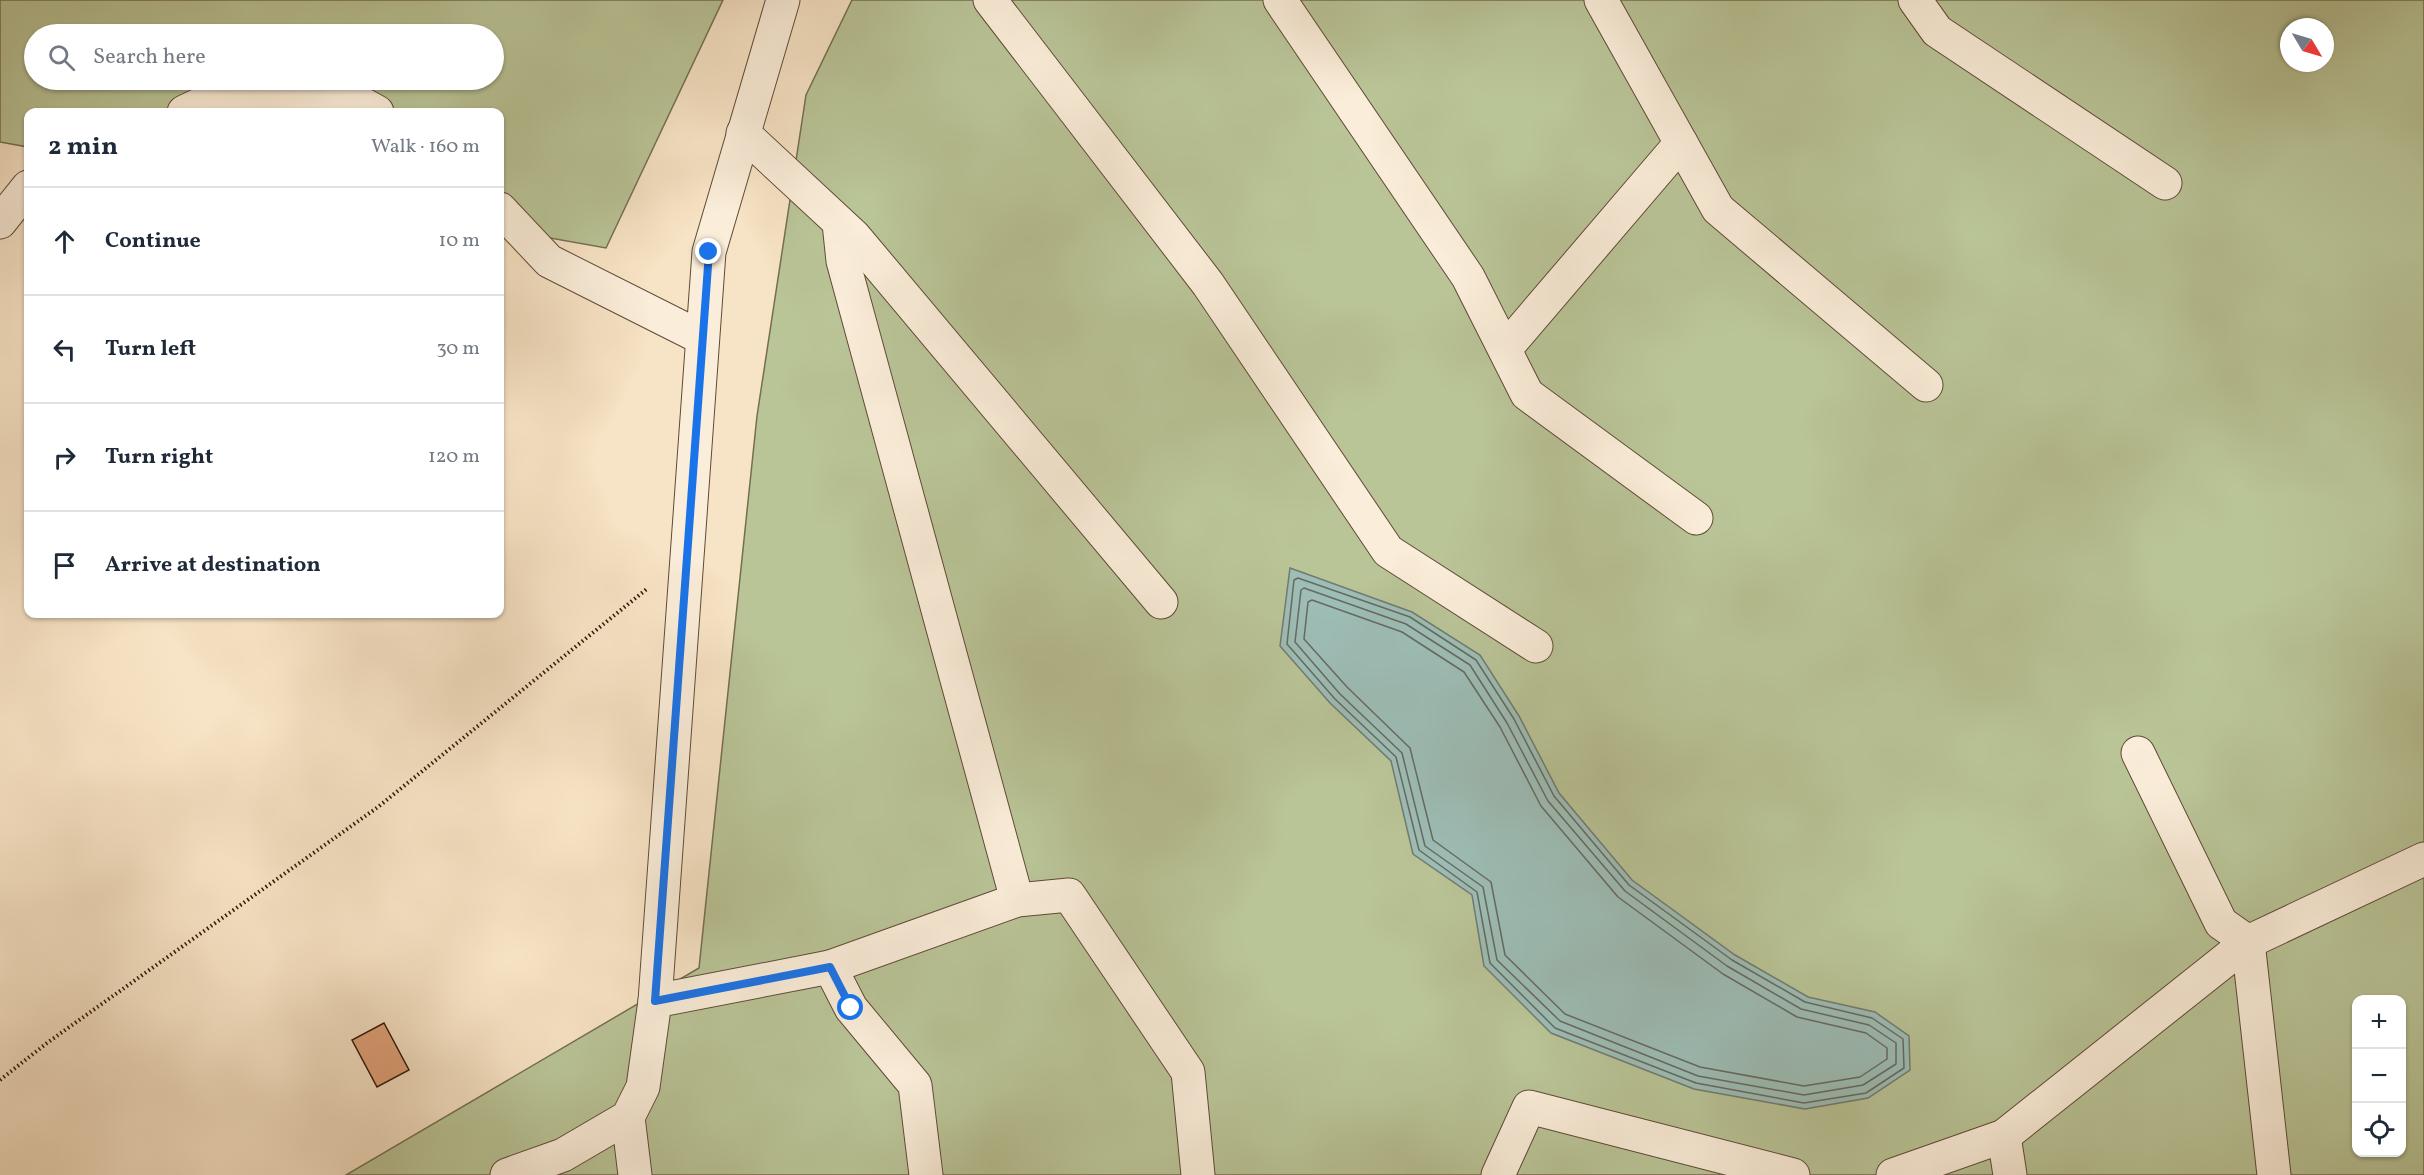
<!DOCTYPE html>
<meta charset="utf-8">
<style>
body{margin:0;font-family:Vollkorn,serif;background:#f6f6f7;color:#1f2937}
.controls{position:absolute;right:18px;bottom:18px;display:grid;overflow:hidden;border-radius:12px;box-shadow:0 2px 4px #0004}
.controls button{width:54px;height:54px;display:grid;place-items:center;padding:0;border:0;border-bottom:2px solid #e0e1e3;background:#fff;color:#1f2937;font:30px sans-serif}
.compass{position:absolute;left:2280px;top:18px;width:54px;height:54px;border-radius:50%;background:#fff;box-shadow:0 2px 4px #0004;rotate:128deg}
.stop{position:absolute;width:18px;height:18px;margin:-14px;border:4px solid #1a73e8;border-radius:50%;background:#fff}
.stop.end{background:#1a73e8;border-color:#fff;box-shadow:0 2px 6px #0008}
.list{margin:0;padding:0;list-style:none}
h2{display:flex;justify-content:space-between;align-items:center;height:78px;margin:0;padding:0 24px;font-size:26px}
h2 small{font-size:20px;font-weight:400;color:#747a83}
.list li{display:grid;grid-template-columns:39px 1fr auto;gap:18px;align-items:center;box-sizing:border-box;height:108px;padding:0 24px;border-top:2px solid #e0e1e3}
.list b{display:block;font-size:22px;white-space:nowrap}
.list em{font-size:20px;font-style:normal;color:#747a83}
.icon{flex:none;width:33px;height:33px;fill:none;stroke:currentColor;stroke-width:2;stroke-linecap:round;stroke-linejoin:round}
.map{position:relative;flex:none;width:2424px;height:1175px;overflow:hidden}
.search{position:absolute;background:#fff;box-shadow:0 2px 4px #0004;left:24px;top:24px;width:480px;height:66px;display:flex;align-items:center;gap:15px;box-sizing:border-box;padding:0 21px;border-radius:33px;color:#747a83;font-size:22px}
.panel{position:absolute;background:#fff;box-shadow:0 2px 4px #0004;left:24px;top:108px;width:480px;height:510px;border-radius:12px}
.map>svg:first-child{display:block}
.green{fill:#b9c497;stroke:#746e50;stroke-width:1.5;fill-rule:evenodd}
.water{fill:#9dbeb7;stroke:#717b71;stroke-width:1.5}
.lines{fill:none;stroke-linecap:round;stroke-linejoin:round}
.shore{stroke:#666a60;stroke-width:1.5}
.building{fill:#e1a179;stroke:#2e1708;stroke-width:1.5}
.minor-casing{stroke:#604a37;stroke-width:35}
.path{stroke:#2e1708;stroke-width:4;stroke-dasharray:1.5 3;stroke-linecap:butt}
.minor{stroke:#faedd9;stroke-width:33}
.route{stroke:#1a73e8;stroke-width:8}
</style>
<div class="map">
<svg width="2424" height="1175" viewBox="0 0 2424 1175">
<rect width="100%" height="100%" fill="#f7e3c5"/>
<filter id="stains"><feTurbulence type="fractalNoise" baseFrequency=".00333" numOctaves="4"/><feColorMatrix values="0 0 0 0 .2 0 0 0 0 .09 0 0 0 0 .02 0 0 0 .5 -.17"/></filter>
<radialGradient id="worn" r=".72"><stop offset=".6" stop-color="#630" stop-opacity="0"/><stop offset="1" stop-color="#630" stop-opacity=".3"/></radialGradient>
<g class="green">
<path d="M0 0H723L606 248 500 229V112H28V147L0 142ZM34 34H494V80H34Z"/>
<path d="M852 0H2424V1175H346L699 968 757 416 806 95ZM2289 27H2325V63H2289ZM2356 1000H2402V1152H2356Z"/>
</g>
<polygon class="water" points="1290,568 1412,612 1480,655 1519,716 1559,793 1632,880 1735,955 1808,997 1875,1012 1909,1036 1910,1070 1868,1098 1805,1109 1694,1089 1551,1033 1484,966 1472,895 1413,854 1391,761 1330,703 1280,646"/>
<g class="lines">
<g class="shore">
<polygon points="1298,578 1410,617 1476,660 1514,719 1554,796 1629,885 1732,960 1805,1002 1872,1018 1903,1039 1904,1068 1866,1093 1804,1103 1696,1083 1555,1028 1490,963 1477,892 1419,850 1396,757 1335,699 1287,644 1294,580"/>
<polygon points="1304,588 1406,624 1470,665 1507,723 1548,801 1625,891 1727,966 1801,1009 1869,1025 1896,1043 1896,1064 1863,1085 1804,1095 1698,1076 1560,1021 1497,960 1483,887 1425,846 1402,753 1340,694 1295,642 1301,590"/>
<polygon points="1312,600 1402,632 1464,672 1500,727 1541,806 1618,897 1723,974 1797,1017 1866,1033 1887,1048 1887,1059 1860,1077 1804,1086 1700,1067 1565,1014 1505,955 1491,882 1433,840 1410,748 1347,687 1304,639 1308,602"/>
</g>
</g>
<polygon class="building" points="384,1023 409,1070 377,1087 352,1040"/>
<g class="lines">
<g class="minor-casing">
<g id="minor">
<polyline points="990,0 1208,284 1388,551 1536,646"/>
<polyline points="1280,0 1468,277 1527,394 1696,518"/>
<polyline points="1601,0 1718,209 1926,385"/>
<polyline points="1915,0 1937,31 2165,183"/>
<polyline points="184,112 224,93 359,102 377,112"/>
<polyline points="743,133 854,236 1161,602"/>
<polyline points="500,209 549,261 702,338"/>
<polyline points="0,222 28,187"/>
<polyline points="839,223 843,261 1017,900"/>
<polyline points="1505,349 1681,143"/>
<polyline points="2138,753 2221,923 2248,942 2274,1175"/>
<polyline points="830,967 1017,900 1069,895 1188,1072 1198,1175"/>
<polyline points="655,1001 830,967 851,1008 915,1085 926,1175"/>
<polyline points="628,1117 635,1175"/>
<polyline points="2004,1136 2010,1175"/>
<polyline points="507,1175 563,1155 628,1117 643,1087 655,1001 709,252 783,0"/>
<polyline points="1498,1175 1529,1107 1793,1175"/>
<polyline points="1893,1175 2004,1136 2248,942 2424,859"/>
</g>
</g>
<polyline class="path" points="0,1080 47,1043 378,807 648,588"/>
<use href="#minor" class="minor"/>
</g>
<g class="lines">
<polyline class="route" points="709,252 655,1001 830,967 851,1008"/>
</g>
<rect width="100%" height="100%" filter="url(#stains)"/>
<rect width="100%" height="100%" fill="url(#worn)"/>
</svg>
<div class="controls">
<button>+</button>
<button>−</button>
<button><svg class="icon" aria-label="locate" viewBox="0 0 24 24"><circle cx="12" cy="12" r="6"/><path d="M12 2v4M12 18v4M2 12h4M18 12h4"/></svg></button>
</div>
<svg class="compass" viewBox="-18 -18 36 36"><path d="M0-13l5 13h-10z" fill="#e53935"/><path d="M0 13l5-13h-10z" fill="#747a83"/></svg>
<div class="stop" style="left:851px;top:1008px"></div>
<div class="stop end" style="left:709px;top:252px"></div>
<div class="search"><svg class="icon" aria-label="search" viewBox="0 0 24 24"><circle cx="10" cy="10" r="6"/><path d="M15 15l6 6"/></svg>Search here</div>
<section class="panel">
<h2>2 min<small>Walk · 160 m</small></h2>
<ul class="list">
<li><svg class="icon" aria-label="ahead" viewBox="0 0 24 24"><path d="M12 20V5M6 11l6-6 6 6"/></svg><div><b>Continue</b></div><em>10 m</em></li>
<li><svg class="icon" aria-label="left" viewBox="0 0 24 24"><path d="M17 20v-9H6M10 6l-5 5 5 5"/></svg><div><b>Turn left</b></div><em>30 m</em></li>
<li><svg class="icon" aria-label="right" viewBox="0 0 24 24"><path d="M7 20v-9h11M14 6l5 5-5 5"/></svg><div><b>Turn right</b></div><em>120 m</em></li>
<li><svg class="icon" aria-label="arrive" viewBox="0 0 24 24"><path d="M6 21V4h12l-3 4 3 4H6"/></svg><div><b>Arrive at destination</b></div></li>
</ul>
</section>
</div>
